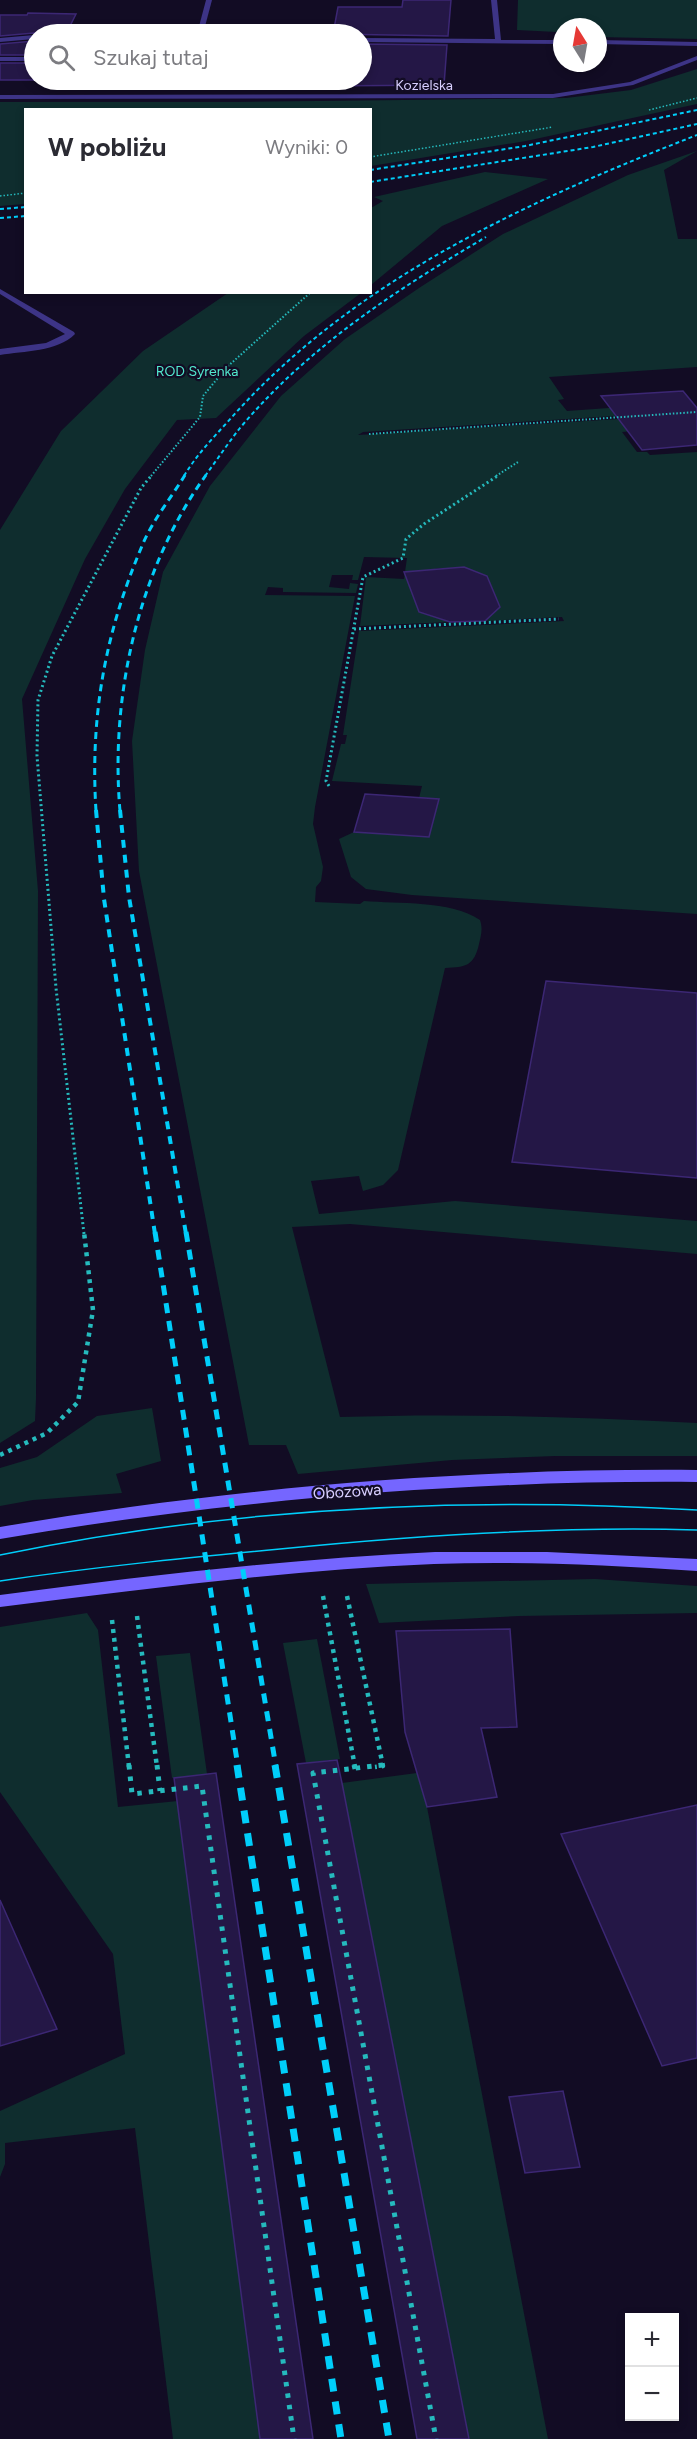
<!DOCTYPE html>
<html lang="pl">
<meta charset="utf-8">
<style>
body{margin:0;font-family:Figtree,sans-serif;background:#f2f2f3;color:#2b2b33}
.controls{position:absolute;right:18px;bottom:18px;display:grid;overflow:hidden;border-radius:0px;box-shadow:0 3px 9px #0003}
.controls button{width:54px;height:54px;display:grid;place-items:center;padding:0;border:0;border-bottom:2px solid #e1e1e2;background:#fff;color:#2b2b33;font:30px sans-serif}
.compass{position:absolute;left:553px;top:18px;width:54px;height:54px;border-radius:50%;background:#fff;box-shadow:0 3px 9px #0003;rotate:349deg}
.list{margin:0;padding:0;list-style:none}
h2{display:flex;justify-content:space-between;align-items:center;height:78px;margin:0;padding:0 24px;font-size:26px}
h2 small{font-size:20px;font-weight:400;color:#7c7c81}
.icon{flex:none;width:33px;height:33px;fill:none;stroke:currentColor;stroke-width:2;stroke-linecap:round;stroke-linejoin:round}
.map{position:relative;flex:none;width:697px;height:2439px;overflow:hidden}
.search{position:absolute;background:#fff;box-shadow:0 3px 9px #0003;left:24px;top:24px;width:348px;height:66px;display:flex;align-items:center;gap:15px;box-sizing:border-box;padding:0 21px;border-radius:33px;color:#7c7c81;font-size:22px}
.panel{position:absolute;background:#fff;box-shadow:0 3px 9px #0003;left:24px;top:108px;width:348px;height:186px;border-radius:0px}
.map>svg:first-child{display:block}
.green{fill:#0f2d2e}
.building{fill:#241746;stroke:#3c2774;stroke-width:1.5}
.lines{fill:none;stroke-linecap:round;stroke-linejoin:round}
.path-far4{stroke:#25babd;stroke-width:1.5;stroke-dasharray:1.5 2;stroke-linecap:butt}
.path-far3{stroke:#25babd;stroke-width:2;stroke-dasharray:1.5 2;stroke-linecap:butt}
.path-far2{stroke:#25babd;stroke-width:3;stroke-dasharray:2 3;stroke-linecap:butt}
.path-far1{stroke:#25babd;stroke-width:4.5;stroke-dasharray:4 5;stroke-linecap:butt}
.path{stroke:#25babd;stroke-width:5;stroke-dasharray:4.5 7;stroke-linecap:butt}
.lane{fill:#3d3486;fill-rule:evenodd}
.street{fill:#3d3486;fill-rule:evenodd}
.secondary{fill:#7566ff;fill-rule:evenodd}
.tram{stroke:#00cefa;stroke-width:1.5}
.rail-far4{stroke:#00cefa;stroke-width:2;stroke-dasharray:4 3;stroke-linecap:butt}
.rail-far3{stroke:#00cefa;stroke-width:3;stroke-dasharray:7 5;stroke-linecap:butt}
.rail-far2{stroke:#00cefa;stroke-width:4;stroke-dasharray:8 7;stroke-linecap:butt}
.rail-far1{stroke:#00cefa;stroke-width:5;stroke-dasharray:10 8;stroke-linecap:butt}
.rail{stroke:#00cefa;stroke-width:7;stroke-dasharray:13 10;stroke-linecap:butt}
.labels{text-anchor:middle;stroke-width:4.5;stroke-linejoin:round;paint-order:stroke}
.far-street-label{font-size:14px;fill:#d8cfff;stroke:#120c24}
.far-park-label{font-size:14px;fill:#52e8ce;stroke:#120c24}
.street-label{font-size:16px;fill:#d8cfff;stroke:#120c24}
</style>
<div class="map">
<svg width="697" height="2439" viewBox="0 0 697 2439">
<rect width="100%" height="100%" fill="#120c24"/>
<g class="green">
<polygon points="518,0 697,0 697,39 598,37 598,27 562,27 562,35 557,32 517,30"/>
<polygon points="697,69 697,104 526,141 371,166 370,110 26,110 25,204 0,206 0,102 236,102 566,98 631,90"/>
<path d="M697 151 664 170 678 239H697V367L549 377 564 399 558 400 567 411 678 403 631 415 363 432 358 435 635 418 644 430 622 432 637 452H647L650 455 697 452V914L412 895 366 889 351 877 339 839 354 832 429 837 439 799 419 798 422 786 332 781 341 744H345L347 735H343L359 631 564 621 562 617 485 621 500 607 487 576C459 566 433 564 407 579L419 612 450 622 360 626 366 577 404 579 407 558 364 557 358 580H352L353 575H332L329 587 349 589 350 583 358 584 356 593 283 592V588L268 587 265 595 355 596 315 807 313 824 323 867 321 881 316 887 315 902 360 904 364 901C398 904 450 900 480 920 483 929 481 935 479 944 474 966 466 967 445 968L398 1170 383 1185 363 1191 359 1176 311 1181 319 1214 455 1201 697 1221V1254L350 1224 292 1227 340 1417C459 1413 578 1417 697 1423V1456H555L452 1460 298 1474 286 1445H249L139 871 132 741 145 650 163 572 210 486 281 396 345 339 419 288 503 234 628 175Z"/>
<polygon points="485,172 548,179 442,226 371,285 371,208 383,201 374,197"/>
<polygon points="228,293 361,293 304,336 216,418 177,420 125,489 85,559 22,699 38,891 36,1398 35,1421 0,1443 0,530 61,431 143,351"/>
<polygon points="152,1408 161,1461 116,1474 122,1493 33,1500 0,1506 0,1468 37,1457 97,1416"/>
<polygon points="595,1579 697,1586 697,1613 519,1616 379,1623 366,1584"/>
<polygon points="87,1613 98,1630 118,1807 178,1801 260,2439 173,2439 135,2128 5,2143 5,2164 0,2177 0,2111 125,2054 113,1954 0,1792 0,1627"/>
<polygon points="317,1639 340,1759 306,1763 283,1643"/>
<polygon points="190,1653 207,1774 172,1778 156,1656"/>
<polygon points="417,1773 427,1807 548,2439 469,2439 342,1783"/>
</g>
<g class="building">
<polygon points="403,0 451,0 448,36 333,34 338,7 402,7"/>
<polygon points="28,13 76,14 66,34 34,33 0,36 0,15 27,15"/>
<polygon points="34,41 34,55 0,55 0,44"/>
<polygon points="362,44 447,45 444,85 322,86 324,80 362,80"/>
<polygon points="0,63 34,63 34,80 45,80 0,80"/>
<polygon points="683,391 697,408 697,445 642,450 601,396"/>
<polygon points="464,567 487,576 500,607 485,621 450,622 419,612 404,572"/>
<polygon points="365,794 439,799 429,837 354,832"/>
<polygon points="546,981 697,993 697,1178 512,1162"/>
<polygon points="510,1629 517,1727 481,1728 497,1797 427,1807 405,1732 396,1631"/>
<polygon points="337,1760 342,1783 469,2439 417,2439 297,1764"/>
<polygon points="216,1773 313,2439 260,2439 174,1778"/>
<polygon points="697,1805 697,2058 662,2066 561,1834"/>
<polygon points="0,1900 57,2029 0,2046"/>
<polygon points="563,2091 580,2167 525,2173 509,2097"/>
</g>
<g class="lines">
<g class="path-far4">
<polyline points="649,110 697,98"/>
<polyline points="370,157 553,127"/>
<polyline points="0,196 26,193"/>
</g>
<g class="path-far3">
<polyline points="369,434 697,412"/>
<polyline points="151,476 200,417 203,396 227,367 311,292"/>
<polyline points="496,476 518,462"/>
</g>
<g class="path-far2">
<polyline points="354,629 559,619"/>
<polyline points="329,786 326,781 363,577 403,558 406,539 424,524 499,475"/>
<polyline points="84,1234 56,988 37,756 38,700 52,656 141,488 152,475"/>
</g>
<g class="path-far1">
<polyline points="0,1455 47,1433 78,1402 93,1310 84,1232"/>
<polyline points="323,1596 355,1767"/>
<polyline points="347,1596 383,1766 375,1767"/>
<polyline points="137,1616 157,1767"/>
<polyline points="112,1620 129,1767"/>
</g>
<g class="path">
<polyline points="129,1765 132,1794 202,1786 294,2439"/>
<polyline points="157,1765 160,1791"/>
<polyline points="354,1765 355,1769"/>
<polyline points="383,1765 313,1773 436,2439"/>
</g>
<g class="lane">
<polygon points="206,0 212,0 203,34 197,34"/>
<polygon points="491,0 497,0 501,40 562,40 562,44 362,42 362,38 495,39"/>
<polygon points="34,35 34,39 0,42 0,38"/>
<polygon points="598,40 697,42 697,46 598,44"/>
<rect x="0" y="57" width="34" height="4"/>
<path d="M0 289 74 332 75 334C57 352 24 351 0 355V349L46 343 65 334 0 294Z"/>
</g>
<polygon class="street" points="697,56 697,60 633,85 553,98 0,99 0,95 553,94 630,82"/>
<g class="secondary">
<path d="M697 1470V1482C467 1480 227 1500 0 1539V1527C227 1488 467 1468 697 1470Z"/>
<path d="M435 1552H547L697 1559V1571C609 1565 522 1561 434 1564 289 1570 144 1589 0 1607V1595C144 1576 289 1559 435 1552Z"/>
</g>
<g class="tram">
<path d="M0 1555C228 1508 465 1496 697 1510"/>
<path d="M0 1581C93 1567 186 1558 280 1549 419 1535 557 1526 697 1530"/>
</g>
<g class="rail-far4">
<polyline points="370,170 525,146 697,110"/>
<polyline points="370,182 593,147 697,124"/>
<polyline points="0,209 26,207"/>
<polyline points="0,218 26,216"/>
<path d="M184 476C197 454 215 436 232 417 355 279 528 201 697 135"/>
<path d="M205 476C217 460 228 443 240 428 308 347 396 290 486 237"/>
</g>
<g class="rail-far3">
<path d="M96 811C90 716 105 633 142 546 152 521 171 498 185 475"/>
<path d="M120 811C110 697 138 569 206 475"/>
</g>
<g class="rail-far2">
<polyline points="96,810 104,899 155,1234"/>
<polyline points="120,810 129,897 186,1234"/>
</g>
<g class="rail-far1">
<polyline points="155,1232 238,1767"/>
<polyline points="186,1232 276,1767"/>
</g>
<g class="rail">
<polyline points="237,1765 341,2439"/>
<polyline points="275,1765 389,2439"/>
</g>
</g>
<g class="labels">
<g class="far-street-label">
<text x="424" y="90">Kozielska</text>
</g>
<g class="far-park-label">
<text x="197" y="376">ROD Syrenka</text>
</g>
<g class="street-label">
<text transform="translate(347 1491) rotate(-4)" y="6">Obozowa</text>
</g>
</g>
</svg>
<div class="controls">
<button>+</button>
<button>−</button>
</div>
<svg class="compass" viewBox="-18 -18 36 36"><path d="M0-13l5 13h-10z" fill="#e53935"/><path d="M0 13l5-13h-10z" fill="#7c7c81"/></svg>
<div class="search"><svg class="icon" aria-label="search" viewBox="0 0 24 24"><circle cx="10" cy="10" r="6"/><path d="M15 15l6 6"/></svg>Szukaj tutaj</div>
<section class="panel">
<h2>W pobliżu<small>Wyniki: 0</small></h2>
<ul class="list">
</ul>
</section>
</div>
